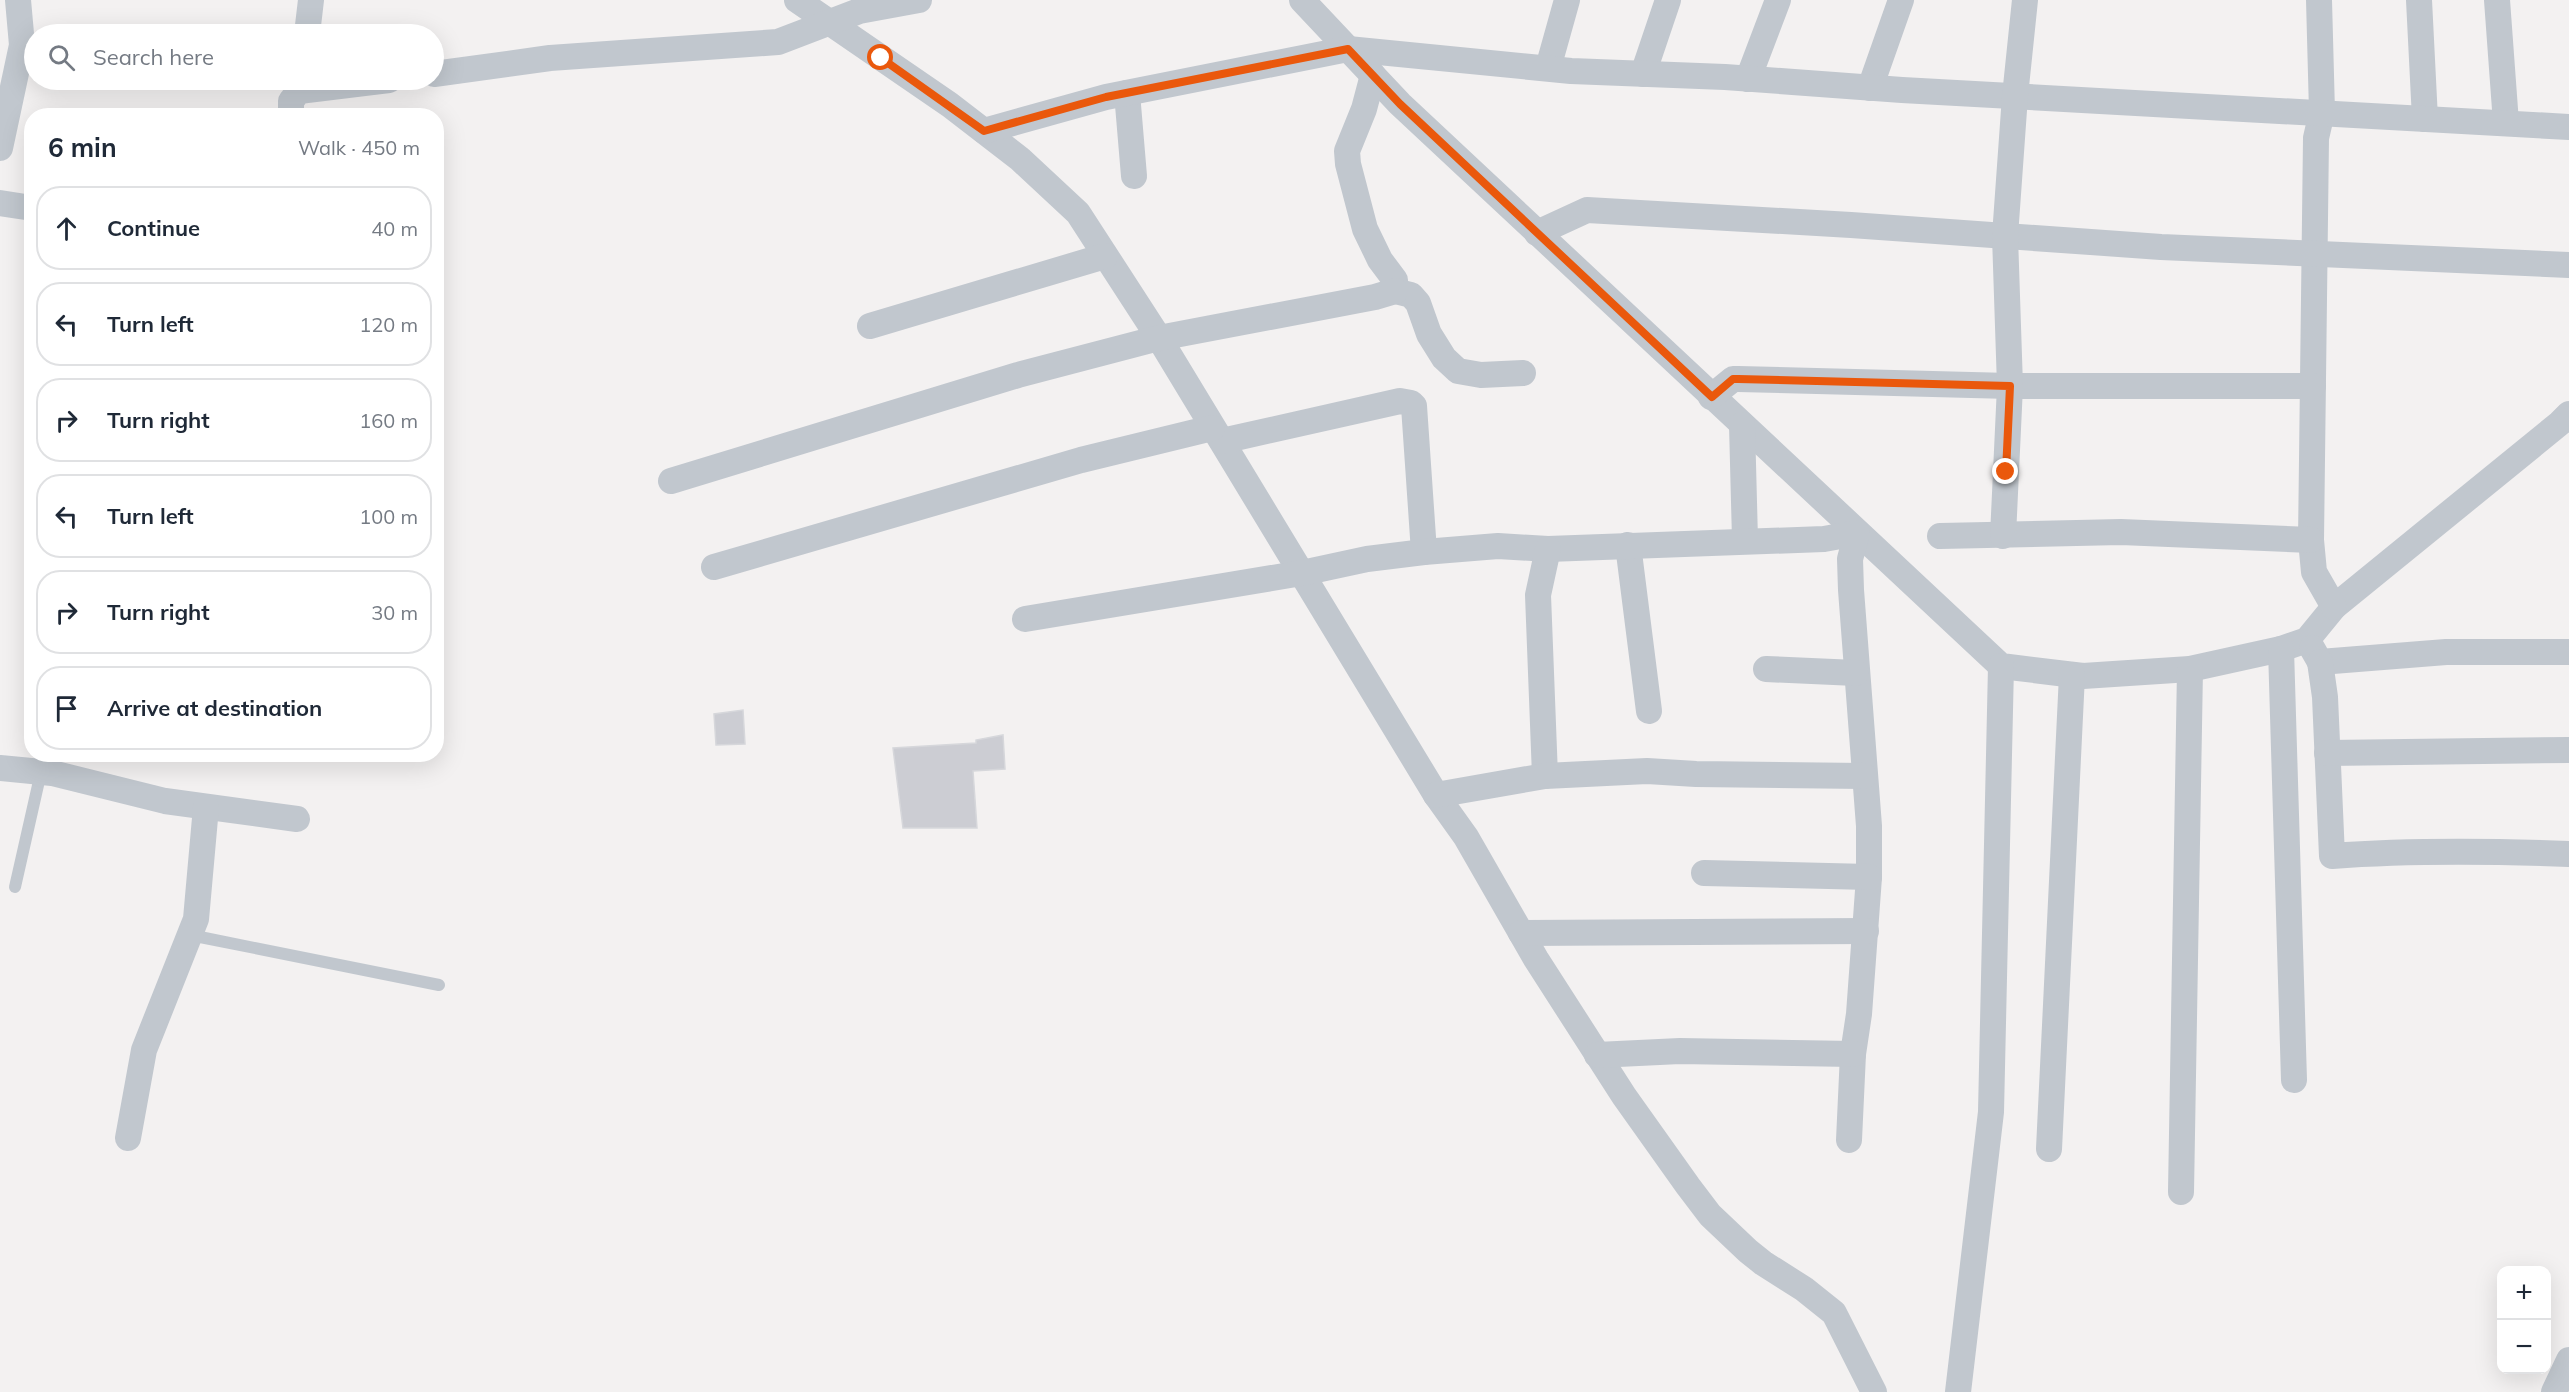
<!DOCTYPE html>
<meta charset="utf-8">
<style>
body{margin:0;font-family:Mulish,sans-serif;background:#f6f6f7;color:#1f2937}
.controls{position:absolute;right:18px;bottom:18px;display:grid;overflow:hidden;border-radius:12px;box-shadow:0 6px 24px #0002}
.controls button{width:54px;height:54px;display:grid;place-items:center;padding:0;border:0;border-bottom:2px solid #e0e1e3;background:#fff;color:#1f2937;font:30px sans-serif}
.stop{position:absolute;width:18px;height:18px;margin:-14px;border:4px solid #ea580c;border-radius:50%;background:#fff}
.stop.end{background:#ea580c;border-color:#fff;box-shadow:0 2px 6px #0008}
.list{margin:0;padding:0;list-style:none}
h2{display:flex;justify-content:space-between;align-items:center;height:78px;margin:0;padding:0 24px;font-size:26px}
h2 small{font-size:20px;font-weight:400;color:#747a83}
.list li{display:grid;grid-template-columns:39px 1fr auto;gap:18px;align-items:center;box-sizing:border-box;height:84px;margin:0 12px 12px;padding:0 12px;border:2px solid #e0e1e3;border-radius:24px}
.list b{display:block;font-size:22px;white-space:nowrap}
.list em{font-size:20px;font-style:normal;color:#747a83}
.icon{flex:none;width:33px;height:33px;fill:none;stroke:currentColor;stroke-width:2;stroke-linecap:round;stroke-linejoin:round}
.map{position:relative;flex:none;width:2569px;height:1392px;overflow:hidden}
.search{position:absolute;background:#fff;box-shadow:0 6px 24px #0002;left:24px;top:24px;width:420px;height:66px;display:flex;align-items:center;gap:15px;box-sizing:border-box;padding:0 21px;border-radius:33px;color:#747a83;font-size:22px}
.panel{position:absolute;background:#fff;box-shadow:0 6px 24px #0002;left:24px;top:108px;width:420px;height:654px;border-radius:24px}
.map>svg:first-child{display:block}
.building{fill:#cccdd3;stroke:#d6d7db;stroke-width:1.5}
.lines{fill:none;stroke-linecap:round;stroke-linejoin:round}
.lane{stroke:#c1c7ce;stroke-width:12}
.street{stroke:#c1c7ce;stroke-width:26}
.route{stroke:#ea580c;stroke-width:8}
</style>
<div class="map">
<svg width="2569" height="1392" viewBox="0 0 2569 1392">
<rect width="100%" height="100%" fill="#f3f1f1"/>
<g class="building">
<polygon points="743,710 745,744 716,745 714,714"/>
<polygon points="1003,735 1005,769 973,771 977,828 903,828 893,748 976,743 976,740"/>
</g>
<g class="lines">
<g class="lane">
<polyline points="15,887 41,772"/>
<polyline points="190,935 439,985"/>
</g>
<g class="street">
<polyline points="797,0 950,105 1020,159 1078,213 1159,338 1436,795 1466,837 1536,959 1624,1096 1688,1186 1710,1215 1748,1251 1763,1263 1804,1289 1834,1313 1874,1392"/>
<polyline points="1302,0 1400,104 2001,666 2083,676 2190,669 2281,649 2307,640 2334,607 2560,423 2569,414"/>
<polyline points="2319,0 2322,112 2316,138 2311,540 2314,572 2334,607"/>
<polyline points="2419,0 2425,119"/>
<polyline points="2497,0 2506,123"/>
<polyline points="307,34 311,0"/>
<polyline points="1548,68 1567,0"/>
<polyline points="434,74 550,58 778,42 859,11 919,0"/>
<polyline points="1643,74 1668,0"/>
<polyline points="1373,75 1364,109 1347,151 1348,164 1365,229 1380,260 1395,280 1395,291 1411,295 1418,303 1429,334 1444,358 1458,371 1481,375 1523,373"/>
<polyline points="1748,79 1778,0"/>
<polyline points="1870,88 1901,0"/>
<polyline points="1127,93 1134,176"/>
<polyline points="291,116 291,101 299,91 389,80"/>
<polyline points="984,131 1106,97 1348,49 1571,71 1725,77 1902,90 2569,127"/>
<polyline points="0,148 22,45 18,0"/>
<polyline points="0,203 32,208"/>
<polyline points="1537,233 1587,210 1851,225 2161,247 2569,265"/>
<polyline points="870,326 1105,256"/>
<polyline points="1711,397 1733,379 1738,379 2010,386 2313,386"/>
<polyline points="1742,425 1745,540"/>
<polyline points="1222,441 1400,401 1411,403 1414,406 1424,552"/>
<polyline points="671,481 1018,375 1159,338 1375,297 1395,291"/>
<polyline points="1940,536 2121,532 2311,540"/>
<polyline points="2003,536 2010,386 2005,236 2015,96 2025,0"/>
<polyline points="1628,545 1649,711"/>
<polyline points="714,567 1081,460 1212,428"/>
<polyline points="1025,619 1302,573 1367,559 1424,552 1498,546 1548,549 1824,539 1857,533 1850,559 1851,590 1869,826 1869,877 1859,1014 1853,1054 1849,1140"/>
<polyline points="2312,648 2320,662 2446,652 2569,652"/>
<polyline points="2281,649 2294,1080"/>
<path d="M2320 662 2325 697 2332 856C2411 850 2490 851 2569 854"/>
<polyline points="1766,669 1856,673"/>
<polyline points="2327,753 2569,750"/>
<polyline points="0,768 52,773 165,801 297,819"/>
<polyline points="1545,776 1538,595 1548,549"/>
<polyline points="1436,795 1545,776 1647,771 1696,774 1864,776"/>
<polyline points="1704,873 1869,877"/>
<polyline points="1521,933 1866,931"/>
<polyline points="1597,1055 1680,1051 1853,1054"/>
<polyline points="128,1138 144,1050 196,919 206,807"/>
<polyline points="2049,1149 2072,675"/>
<polyline points="2181,1192 2190,669"/>
<polyline points="1958,1392 1991,1112 2001,666"/>
<polyline points="2554,1392 2569,1360"/>
</g>
</g>
<g class="lines">
<polyline class="route" points="881,58 984,131 1106,97 1348,49 1400,104 1712,397 1733,379 1738,379 2010,386 2006,472"/>
</g>
</svg>
<div class="controls">
<button>+</button>
<button>−</button>
</div>
<div class="stop" style="left:881px;top:58px"></div>
<div class="stop end" style="left:2006px;top:472px"></div>
<div class="search"><svg class="icon" aria-label="search" viewBox="0 0 24 24"><circle cx="10" cy="10" r="6"/><path d="M15 15l6 6"/></svg>Search here</div>
<section class="panel">
<h2>6 min<small>Walk · 450 m</small></h2>
<ul class="list">
<li><svg class="icon" aria-label="ahead" viewBox="0 0 24 24"><path d="M12 20V5M6 11l6-6 6 6"/></svg><div><b>Continue</b></div><em>40 m</em></li>
<li><svg class="icon" aria-label="left" viewBox="0 0 24 24"><path d="M17 20v-9H6M10 6l-5 5 5 5"/></svg><div><b>Turn left</b></div><em>120 m</em></li>
<li><svg class="icon" aria-label="right" viewBox="0 0 24 24"><path d="M7 20v-9h11M14 6l5 5-5 5"/></svg><div><b>Turn right</b></div><em>160 m</em></li>
<li><svg class="icon" aria-label="left" viewBox="0 0 24 24"><path d="M17 20v-9H6M10 6l-5 5 5 5"/></svg><div><b>Turn left</b></div><em>100 m</em></li>
<li><svg class="icon" aria-label="right" viewBox="0 0 24 24"><path d="M7 20v-9h11M14 6l5 5-5 5"/></svg><div><b>Turn right</b></div><em>30 m</em></li>
<li><svg class="icon" aria-label="arrive" viewBox="0 0 24 24"><path d="M6 21V4h12l-3 4 3 4H6"/></svg><div><b>Arrive at destination</b></div></li>
</ul>
</section>
</div>
